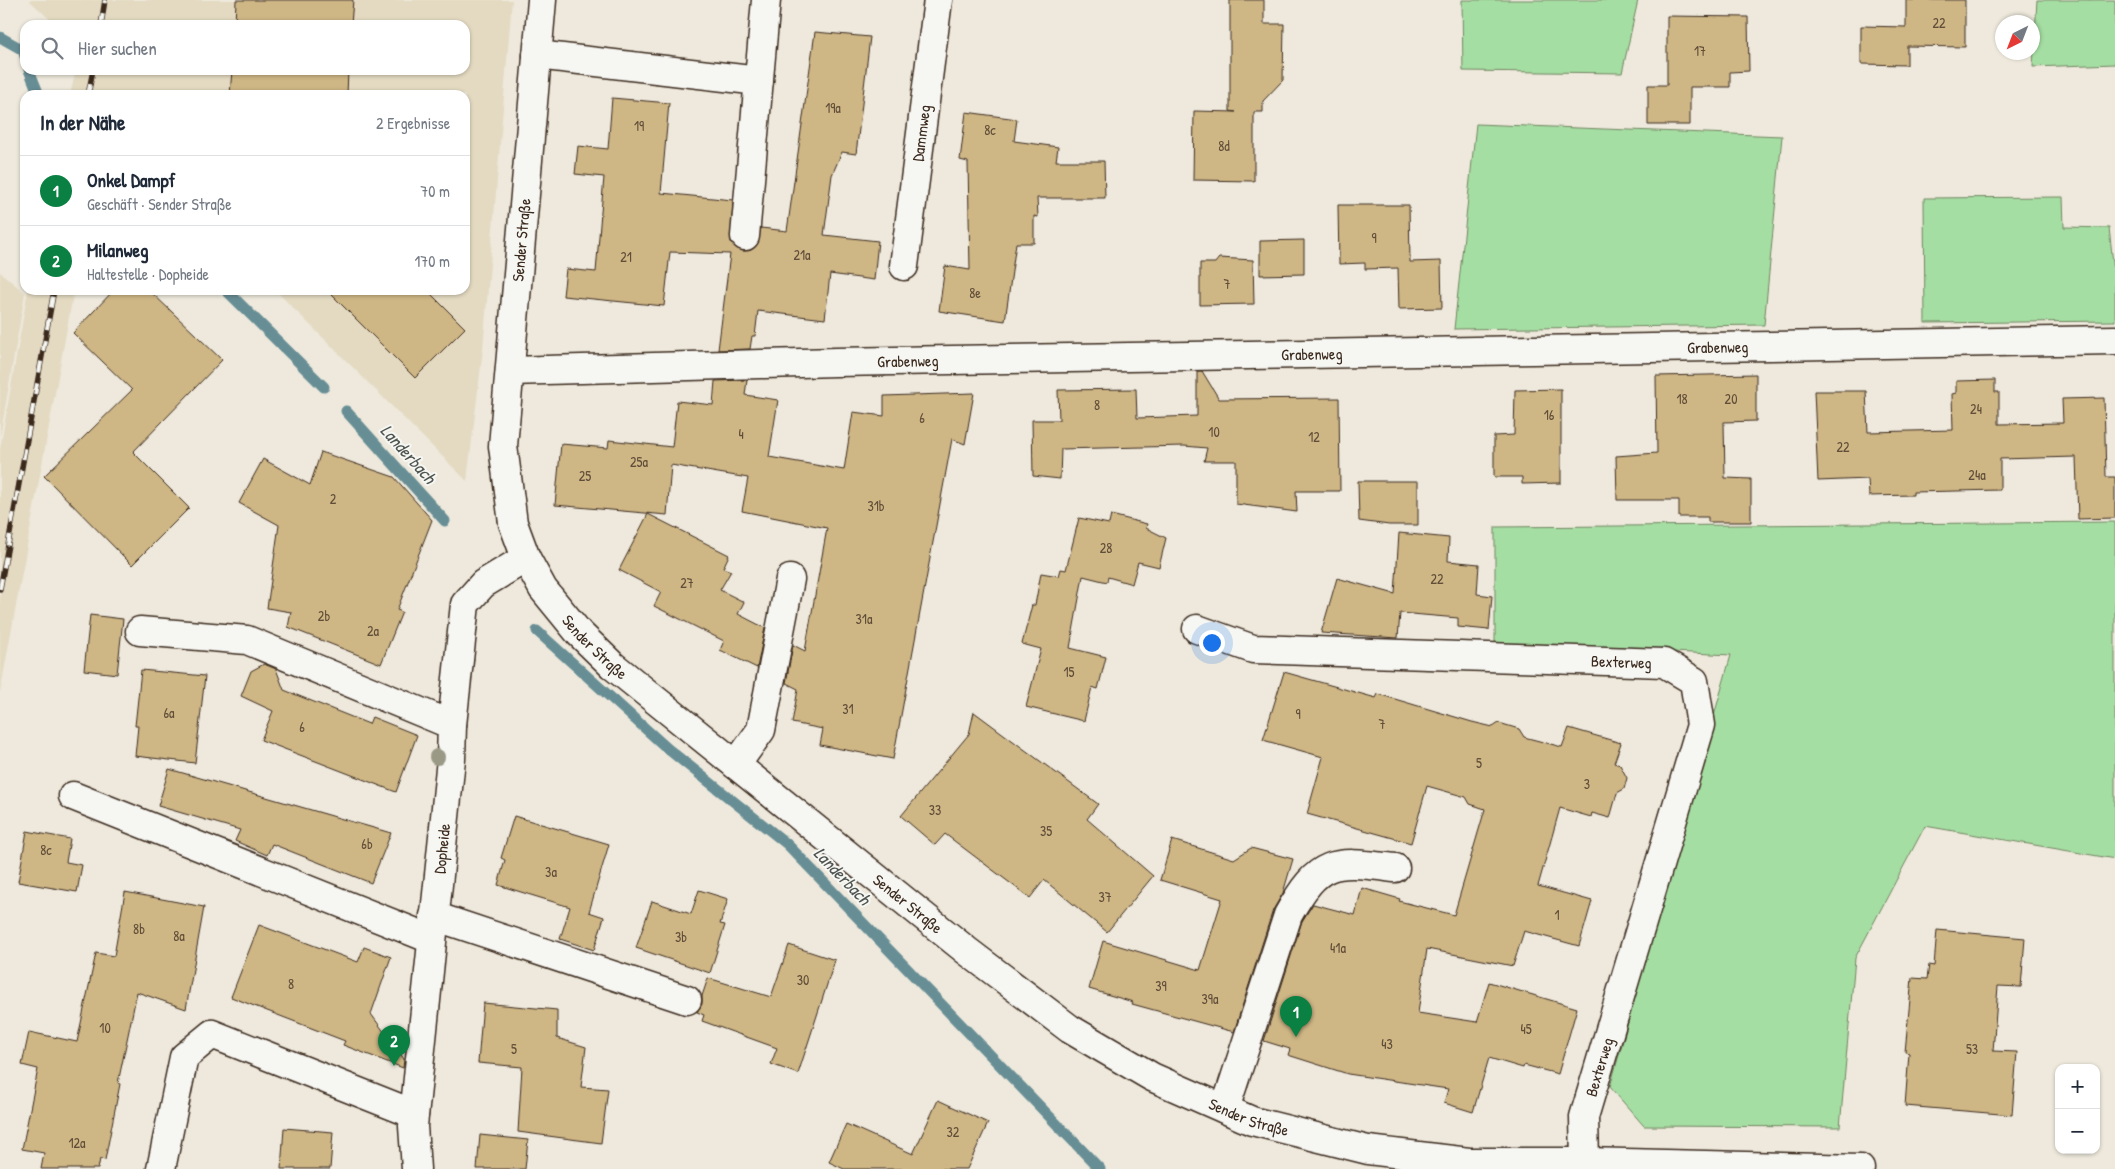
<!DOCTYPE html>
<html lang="de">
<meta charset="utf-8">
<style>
body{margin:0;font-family:"Patrick Hand",sans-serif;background:#f6f6f7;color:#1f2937}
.controls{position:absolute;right:15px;bottom:15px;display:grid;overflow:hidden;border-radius:10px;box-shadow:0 1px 4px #0004}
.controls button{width:45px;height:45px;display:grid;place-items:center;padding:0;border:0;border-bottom:1px solid #e0e1e3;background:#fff;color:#1f2937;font:25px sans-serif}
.compass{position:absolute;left:1995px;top:15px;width:45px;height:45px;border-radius:50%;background:#fff;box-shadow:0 1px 4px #0004;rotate:222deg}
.you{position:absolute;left:1211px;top:642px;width:18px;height:18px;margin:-12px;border:4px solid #fff;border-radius:50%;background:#1a73e8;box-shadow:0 0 0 8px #1a73e833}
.badge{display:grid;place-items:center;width:32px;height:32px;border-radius:50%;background:#0b8043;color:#fff;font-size:16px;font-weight:700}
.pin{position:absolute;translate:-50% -41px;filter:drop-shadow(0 1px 2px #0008)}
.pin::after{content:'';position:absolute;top:26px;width:18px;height:15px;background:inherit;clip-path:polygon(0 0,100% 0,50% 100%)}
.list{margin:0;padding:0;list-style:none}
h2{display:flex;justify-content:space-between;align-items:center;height:65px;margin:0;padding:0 20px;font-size:21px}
h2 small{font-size:16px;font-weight:400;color:#747a83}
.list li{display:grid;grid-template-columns:32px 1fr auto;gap:15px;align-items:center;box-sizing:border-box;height:70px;padding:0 20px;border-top:1px solid #e0e1e3}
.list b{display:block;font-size:19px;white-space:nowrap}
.list p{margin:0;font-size:16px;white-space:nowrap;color:#747a83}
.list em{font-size:16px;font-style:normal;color:#747a83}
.icon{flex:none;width:28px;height:28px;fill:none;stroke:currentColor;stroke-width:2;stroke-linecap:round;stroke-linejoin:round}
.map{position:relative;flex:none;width:2115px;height:1169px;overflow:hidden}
.search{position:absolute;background:#fff;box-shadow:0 1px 4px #0004;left:20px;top:20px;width:450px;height:55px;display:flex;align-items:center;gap:12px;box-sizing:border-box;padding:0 18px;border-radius:15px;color:#747a83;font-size:19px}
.panel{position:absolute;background:#fff;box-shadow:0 1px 4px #0004;left:20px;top:90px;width:450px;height:205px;border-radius:15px}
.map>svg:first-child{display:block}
.built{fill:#e4dac2}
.green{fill:#a5dea3;stroke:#708460}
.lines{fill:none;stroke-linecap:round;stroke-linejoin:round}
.stream{stroke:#678e95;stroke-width:11}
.building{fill:#ceb685;stroke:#3b2a1e}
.minor-casing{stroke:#3b2a1e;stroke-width:31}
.minor{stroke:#f6f6f2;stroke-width:28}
.rail-casing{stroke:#3b2a1e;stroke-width:5.5}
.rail{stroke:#f6f6f2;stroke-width:4;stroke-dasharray:11;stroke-linecap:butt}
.tree{fill:#9a9986}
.labels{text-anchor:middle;stroke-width:4;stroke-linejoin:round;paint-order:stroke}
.number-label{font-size:14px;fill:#604d38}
.street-label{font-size:16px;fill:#3b2a1e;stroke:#f6f6f2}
.water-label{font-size:18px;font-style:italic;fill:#4e5450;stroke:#f6f6f2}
</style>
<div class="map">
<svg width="2115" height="1169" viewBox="0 0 2115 1169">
<rect width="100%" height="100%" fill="#eee9dc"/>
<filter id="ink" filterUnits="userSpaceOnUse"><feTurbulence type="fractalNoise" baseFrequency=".02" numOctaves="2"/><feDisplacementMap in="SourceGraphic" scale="10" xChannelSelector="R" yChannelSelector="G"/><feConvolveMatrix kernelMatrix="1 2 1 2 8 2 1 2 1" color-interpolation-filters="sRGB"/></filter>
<g filter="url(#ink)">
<g class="built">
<polygon points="29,0 512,0 483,349 467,481 275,290 465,290 465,95 70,95 76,70 465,70 465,25 56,25"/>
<polygon points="0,272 25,293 0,437"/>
<polygon points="28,290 74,290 0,693 0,449"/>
</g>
<g class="green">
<polygon points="1462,0 1638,0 1622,73 1463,71"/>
<polygon points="2037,0 2115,0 2115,64 2033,67"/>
<polygon points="1476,124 1782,136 1764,325 1454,329"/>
<polygon points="2063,197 2064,227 2109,228 2115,280 2115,321 1925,323 1924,198"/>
<polygon points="2115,522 2115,859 1925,826 1855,958 1840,1127 1644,1126 1610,1087 1731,655 1495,643 1495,527"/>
</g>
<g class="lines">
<g class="stream">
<polyline points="0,37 23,50 25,56"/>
<polyline points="29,70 39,95"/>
<polyline points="226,290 324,387"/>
<polyline points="346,411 445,521"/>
<polyline points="537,631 668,749 787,844 1100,1169"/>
</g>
</g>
<g class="building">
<polygon points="236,0 353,0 351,25 235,25"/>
<polygon points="1230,0 1264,0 1264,24 1284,24 1283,80 1263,101 1263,112 1254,112 1254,181 1193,180 1194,111 1236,112 1230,111"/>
<polygon points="1906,0 1965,0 1965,47 1907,46 1907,65 1861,64 1861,26 1906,27"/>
<polygon points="1667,16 1748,17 1749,71 1730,72 1730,87 1690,87 1690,125 1648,125 1648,85 1667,85"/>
<polygon points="815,32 870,37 856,154 842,152 832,175 824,235 878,241 874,280 830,274 825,319 758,311 755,336 752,336 750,349 718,350 730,254 670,252 664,306 563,296 566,269 596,272 604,177 575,174 578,146 608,149 612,98 669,103 661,193 733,200 731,242 736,248 743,251 751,250 757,245 761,228 787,231"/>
<polygon points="232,70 348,70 347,95 230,95"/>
<polygon points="966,112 1017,119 1014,141 1058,147 1056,161 1104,161 1105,198 1037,198 1038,217 1034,216 1034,243 1016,243 1005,321 939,311 945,266 970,270 968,162 960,160"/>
<polygon points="1338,205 1409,205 1410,262 1441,261 1442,308 1399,309 1398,268 1365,269 1365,263 1339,264"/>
<polygon points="1304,240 1304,274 1260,275 1260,241"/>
<polygon points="1219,258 1253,260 1254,304 1200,305 1200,263 1215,263"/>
<polygon points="114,290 149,290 222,360 133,452 189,508 132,565 44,476 132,390 73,333"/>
<polygon points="327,290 427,290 465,328 415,378"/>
<polygon points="1197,371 1202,371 1219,399 1339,398 1340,491 1296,491 1297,512 1236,504 1236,461 1204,461 1207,448 1184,446 1061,449 1060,479 1033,476 1032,420 1059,420 1058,390 1136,389 1137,418 1197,416"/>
<polygon points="1756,374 1756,421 1724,422 1725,478 1751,479 1751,522 1708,522 1708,517 1679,517 1679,500 1617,500 1616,456 1657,453 1656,376"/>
<polygon points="747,380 745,395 778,400 769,457 844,470 853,412 884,416 884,396 974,393 965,444 952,439 893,759 820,745 823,729 792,723 798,689 786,683 793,645 805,651 827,528 742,511 748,478 671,465 667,515 555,505 561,444 608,448 609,440 672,447 677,401 713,405 715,381"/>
<polygon points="1995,380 1995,392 1999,392 1999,424 2063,423 2062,399 2104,398 2106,477 2115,477 2115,518 2078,519 2076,457 2000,459 2000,490 1913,492 1913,495 1869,496 1868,479 1818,481 1814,391 1866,391 1868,432 1953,430 1952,394 1956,393 1956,381"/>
<polygon points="1561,389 1561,483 1522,484 1522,477 1494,477 1494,436 1514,435 1515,390"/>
<polygon points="321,452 394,477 432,520 397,610 402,612 381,664 288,627 291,612 267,608 279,525 239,503 263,459 310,485"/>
<polygon points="1358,481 1418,481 1418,525 1389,525 1359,521"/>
<polygon points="648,514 729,555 723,568 731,571 720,590 744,602 738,614 765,628 757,668 720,650 724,641 654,606 661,592 619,570"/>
<polygon points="1111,515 1147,524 1146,528 1166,538 1159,567 1138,562 1132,584 1108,577 1107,582 1083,576 1070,648 1106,657 1098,689 1092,687 1084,721 1026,707 1041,649 1022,644 1032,605 1035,605 1041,573 1059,576 1061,569 1066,570 1079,518 1109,524"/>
<polygon points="1399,533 1449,538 1448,561 1479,564 1477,594 1492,596 1489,630 1458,627 1458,618 1400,613 1398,638 1321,633 1337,578 1395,594"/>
<polygon points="90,615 123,619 117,674 84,670"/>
<polygon points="264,664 276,669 284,690 369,724 372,717 417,735 396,792 261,740 273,711 241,696 251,671"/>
<polygon points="141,670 205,676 195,763 135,756 138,726 135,726"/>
<polygon points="1284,672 1376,698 1378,694 1472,722 1493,727 1499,723 1519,729 1524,737 1562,747 1569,728 1621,743 1614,763 1620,765 1627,778 1624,789 1617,793 1610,818 1592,813 1591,817 1560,808 1538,886 1592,901 1579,946 1524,931 1513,966 1427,949 1418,1013 1477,1022 1489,982 1577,1008 1558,1074 1524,1065 1523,1068 1489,1058 1473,1112 1444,1103 1448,1089 1348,1074 1288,1055 1290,1049 1264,1041 1302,921 1313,904 1355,915 1362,888 1400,899 1399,901 1454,915 1485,809 1470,804 1466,797 1427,786 1411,843 1307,814 1323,757 1263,740"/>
<polygon points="974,712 1098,804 1087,819 1153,876 1107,932 1044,880 1030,898 945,834 935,845 901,816 969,734"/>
<polygon points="169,769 391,833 371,883 272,844 267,855 235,841 240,830 158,806"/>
<polygon points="514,816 609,844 589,912 604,917 594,950 560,939 570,907 498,885 505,860 501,858"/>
<polygon points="27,831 70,839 66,862 82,865 77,892 18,882"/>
<polygon points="1172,840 1234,859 1251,848 1293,859 1283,893 1273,910 1234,1032 1132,1004 1133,1002 1089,989 1103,941 1200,970 1222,899 1160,880"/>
<polygon points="699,890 728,899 720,924 725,925 710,973 636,948 652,901 691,914"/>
<polygon points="125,892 204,907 186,1009 137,992 118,1083 120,1084 105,1160 100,1159 98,1169 41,1169 44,1153 22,1149 38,1069 22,1065 29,1032 77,1042 96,953 114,956"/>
<polygon points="259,925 358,962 364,947 391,957 371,1014 404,1059 403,1068 343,1045 345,1041 231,997"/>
<polygon points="1937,930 2025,938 2021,987 1998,986 1993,1051 2017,1052 2012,1115 1905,1106 1909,1053 1905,1052 1912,978 1927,979 1929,965 1934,966"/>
<polygon points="789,945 835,960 798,1074 771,1064 777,1048 702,1021 704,1015 697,1012 702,1004 702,996 708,978 771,997"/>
<polygon points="483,1003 557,1010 557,1038 586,1047 581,1087 608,1089 601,1143 518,1132 522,1067 478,1063"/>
<polygon points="938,1100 988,1123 967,1169 844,1169 829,1162 846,1124 913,1154"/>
<polygon points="284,1128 333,1132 330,1169 281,1169"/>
<polygon points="480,1135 528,1140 525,1169 477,1169"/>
</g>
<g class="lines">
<g class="minor-casing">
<g id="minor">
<path id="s1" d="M542 0 503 446 513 523 526 558 543 589 579 633 612 665 967 951 1070 1029 1152 1077 1252 1121 1368 1150 1469 1162H1585L1860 1169"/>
<polyline points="537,55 759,81"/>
<polyline points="745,236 766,0"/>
<path id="s2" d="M904 266 938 0"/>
<path id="s3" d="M510 371 836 362 2115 340"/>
<path id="s4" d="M1197 629 1253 649 1664 663 1694 681 1701 725 1584 1117 1585 1162"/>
<polyline points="140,631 247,640 452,725"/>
<polyline points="736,765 761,730 790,579"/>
<polyline points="73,796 431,939"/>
<polyline points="434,916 687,1000"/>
<path d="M1225 1109 1288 915C1320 857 1334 861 1395 868"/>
<polyline points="161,1169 184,1057 212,1034 414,1114"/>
<path id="s5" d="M416 1169 413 1126 451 759 452 725 465 604 483 584 526 558"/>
</g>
</g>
<use href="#minor" class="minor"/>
<g class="rail-casing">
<g id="rail">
<polyline points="101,25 105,0"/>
<polyline points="88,95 93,70"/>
<polyline points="0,589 54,290"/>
</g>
</g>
<use href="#rail" class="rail"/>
</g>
<circle class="tree" cx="437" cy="757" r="8"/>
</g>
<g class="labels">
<g class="number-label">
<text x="1939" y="28">22</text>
<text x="1700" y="56">17</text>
<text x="833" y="113">19a</text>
<text x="639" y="131">19</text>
<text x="990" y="135">8c</text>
<text x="1224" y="151">8d</text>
<text x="1374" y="243">9</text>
<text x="802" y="260">21a</text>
<text x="626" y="262">21</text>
<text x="1227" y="289">7</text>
<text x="975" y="298">8e</text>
<text x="1682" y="404">18</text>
<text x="1731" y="404">20</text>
<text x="1097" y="410">8</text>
<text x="1976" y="414">24</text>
<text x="1549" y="420">16</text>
<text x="922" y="423">6</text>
<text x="1214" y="437">10</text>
<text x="741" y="439">4</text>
<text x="1314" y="442">12</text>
<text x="1843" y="452">22</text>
<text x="639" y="467">25a</text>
<text x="1977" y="480">24a</text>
<text x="585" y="481">25</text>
<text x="333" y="504">2</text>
<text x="876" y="511">31b</text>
<text x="1106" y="553">28</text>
<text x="1437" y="584">22</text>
<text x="687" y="588">27</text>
<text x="324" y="621">2b</text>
<text x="864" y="624">31a</text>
<text x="373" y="636">2a</text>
<text x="1069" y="677">15</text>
<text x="848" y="714">31</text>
<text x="169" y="718">6a</text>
<text x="1298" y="719">9</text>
<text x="1382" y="729">7</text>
<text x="302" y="732">6</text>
<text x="1479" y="768">5</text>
<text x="1587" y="789">3</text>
<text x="935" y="815">33</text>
<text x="1046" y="836">35</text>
<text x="367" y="849">6b</text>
<text x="46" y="855">8c</text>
<text x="551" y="877">3a</text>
<text x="1105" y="902">37</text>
<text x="1557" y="920">1</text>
<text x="139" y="934">8b</text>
<text x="179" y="941">8a</text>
<text x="681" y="942">3b</text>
<text x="1338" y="953">41a</text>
<text x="803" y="985">30</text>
<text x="291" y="989">8</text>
<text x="1161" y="991">39</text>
<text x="1210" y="1004">39a</text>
<text x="105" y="1033">10</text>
<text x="1526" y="1034">45</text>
<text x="1387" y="1049">43</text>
<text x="514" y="1054">5</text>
<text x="1972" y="1054">53</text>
<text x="953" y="1137">32</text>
<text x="77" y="1148">12a</text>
</g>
<g class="street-label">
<text dy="6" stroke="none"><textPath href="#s2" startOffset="134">Dammweg</textPath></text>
<text transform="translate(521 240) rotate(-85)" y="6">Sender Straße</text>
<text dy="6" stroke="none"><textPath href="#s3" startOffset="1208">Grabenweg</textPath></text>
<text dy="6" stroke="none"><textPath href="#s3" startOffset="802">Grabenweg</textPath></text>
<text dy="6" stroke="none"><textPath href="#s3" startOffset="398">Grabenweg</textPath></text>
<text dy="6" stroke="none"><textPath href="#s1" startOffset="676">Sender Straße</textPath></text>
<text dy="6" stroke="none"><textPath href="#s4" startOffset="428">Bexterweg</textPath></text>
<text dy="6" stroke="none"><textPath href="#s5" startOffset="322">Dopheide</textPath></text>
<text dy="6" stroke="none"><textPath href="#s1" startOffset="1081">Sender Straße</textPath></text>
<text transform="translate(1599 1067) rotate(-73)" y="6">Bexterweg</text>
<text dy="6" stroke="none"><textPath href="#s1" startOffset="1486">Sender Straße</textPath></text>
</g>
<g class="water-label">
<text transform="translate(408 454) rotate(48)" y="6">Landerbach</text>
<text transform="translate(842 876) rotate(46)" y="6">Landerbach</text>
</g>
</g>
</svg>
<div class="controls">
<button>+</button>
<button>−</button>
</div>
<svg class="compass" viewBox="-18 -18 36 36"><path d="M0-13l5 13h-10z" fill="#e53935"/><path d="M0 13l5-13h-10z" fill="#747a83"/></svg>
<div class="you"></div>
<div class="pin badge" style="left:1296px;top:1037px">1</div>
<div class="pin badge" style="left:394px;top:1066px">2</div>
<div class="search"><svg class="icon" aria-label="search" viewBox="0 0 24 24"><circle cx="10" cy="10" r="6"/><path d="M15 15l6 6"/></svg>Hier suchen</div>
<section class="panel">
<h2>In der Nähe<small>2 Ergebnisse</small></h2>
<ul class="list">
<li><span class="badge">1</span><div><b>Onkel Dampf</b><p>Geschäft · Sender Straße</p></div><em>70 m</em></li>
<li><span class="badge">2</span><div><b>Milanweg</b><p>Haltestelle · Dopheide</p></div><em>170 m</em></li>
</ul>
</section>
</div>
